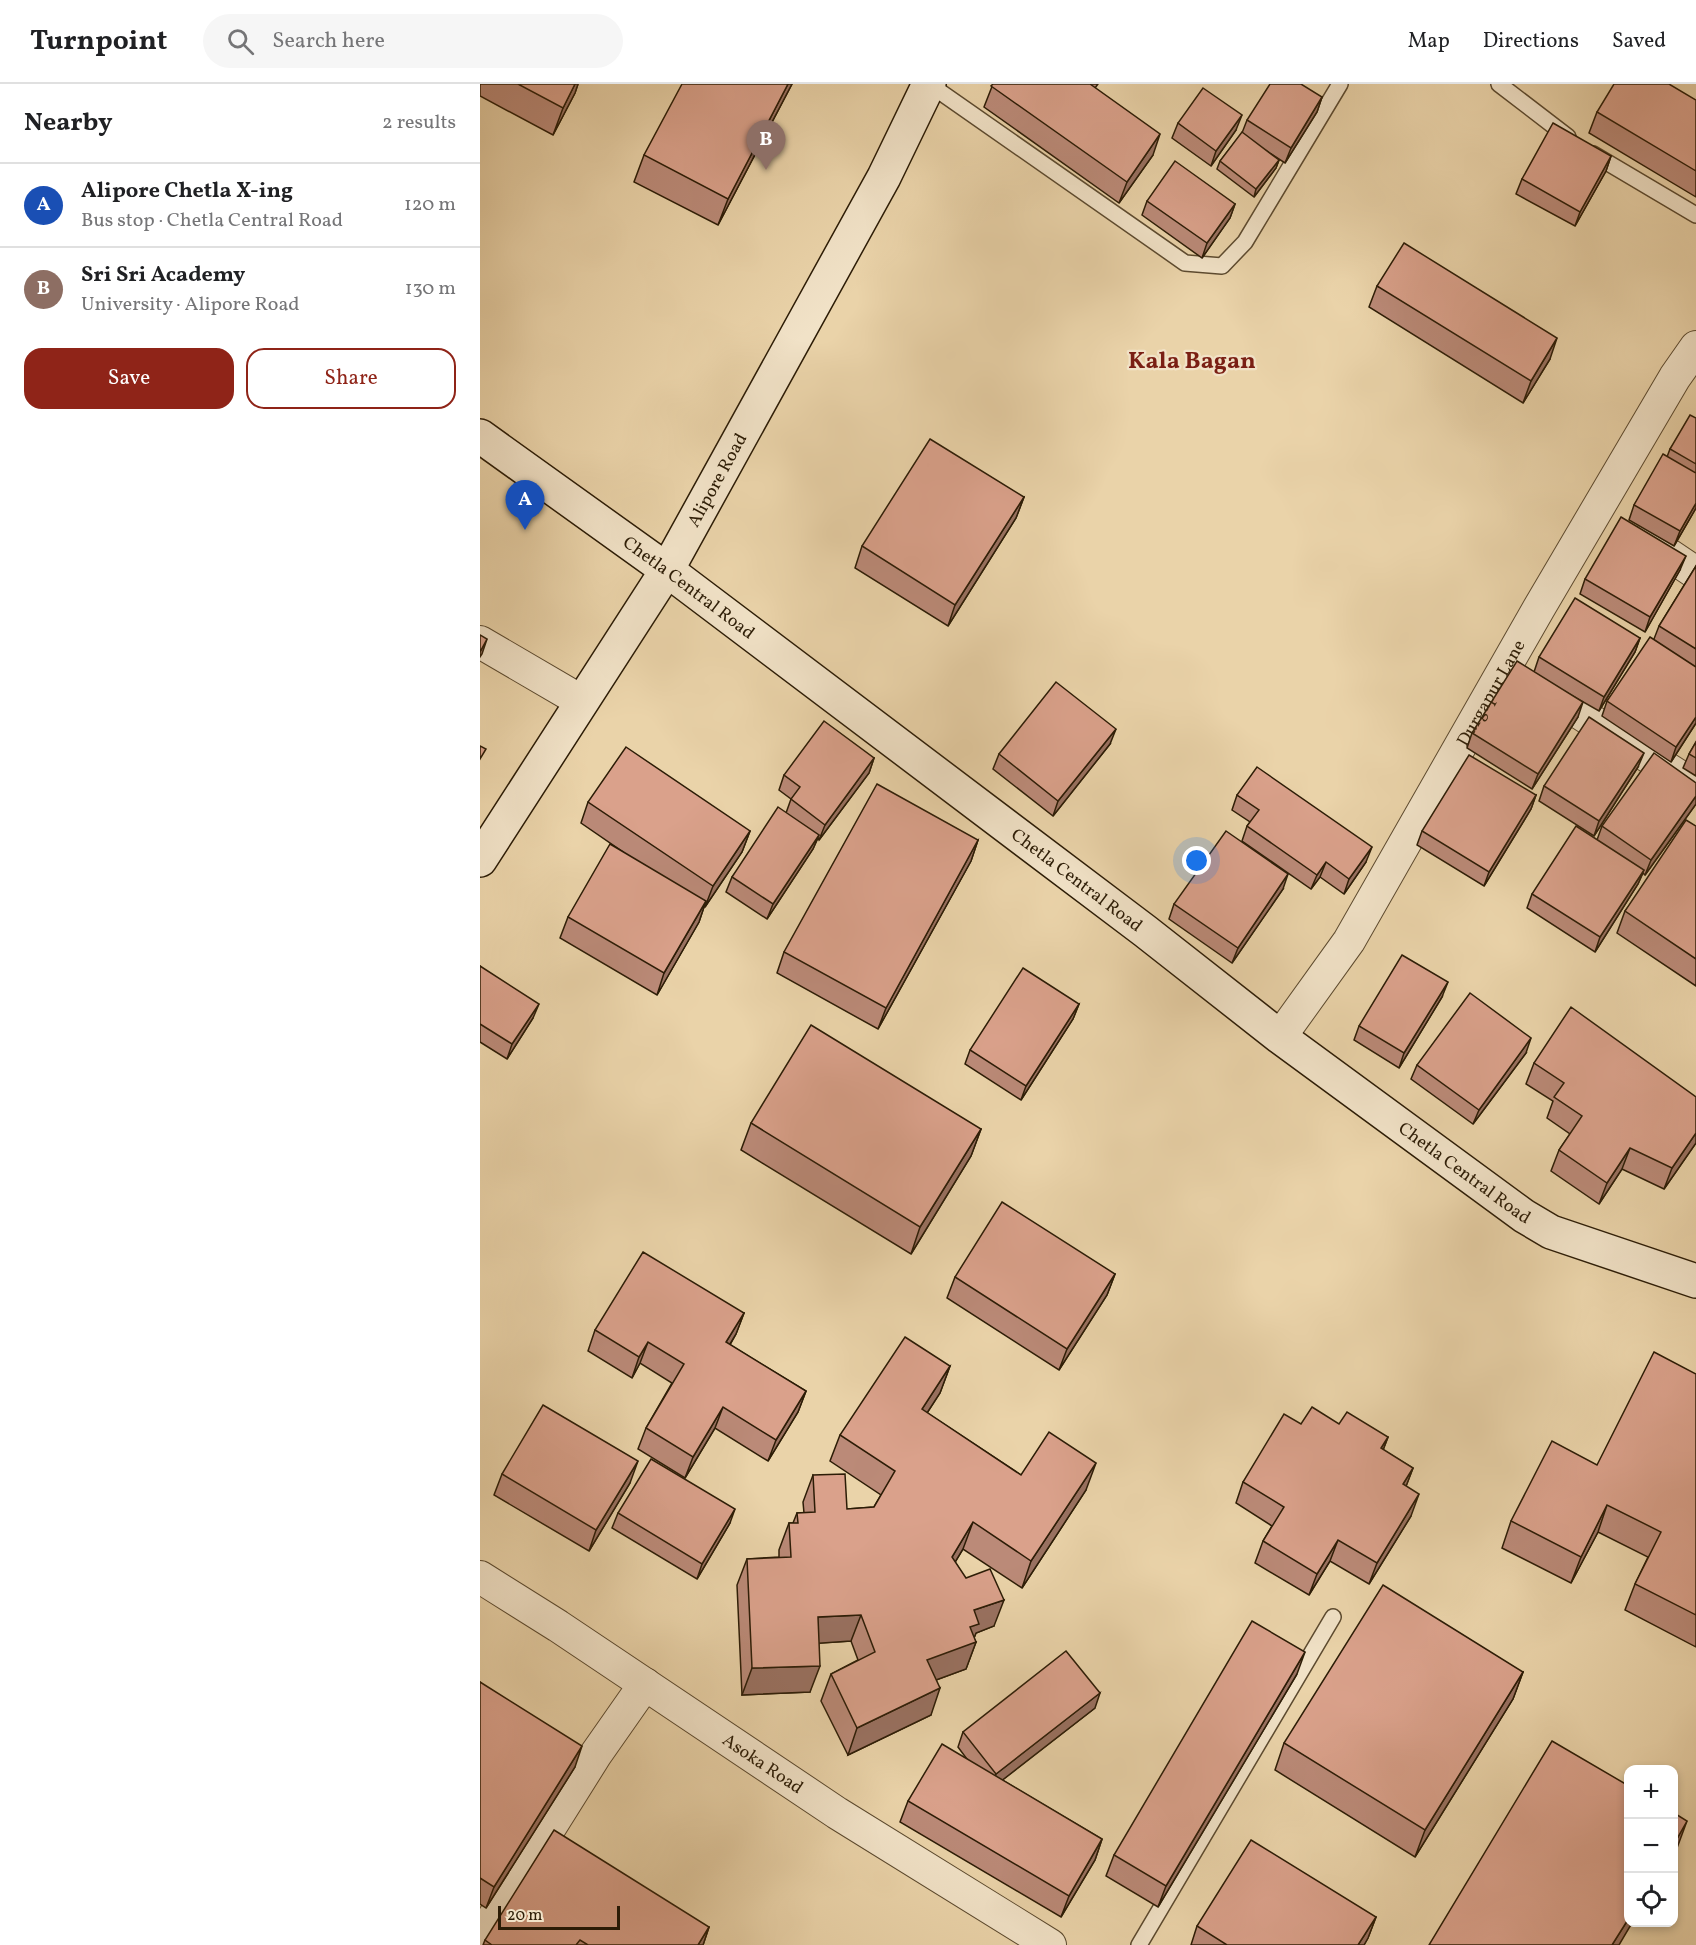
<!DOCTYPE html>
<meta charset="utf-8">
<style>
body{margin:0;font-family:Vollkorn,serif;background:#f6f6f6;color:#202124}
.controls{position:absolute;right:18px;bottom:18px;display:grid;overflow:hidden;border-radius:12px;box-shadow:0 3px 9px #0003}
.controls button{width:54px;height:54px;display:grid;place-items:center;padding:0;border:0;border-bottom:2px solid #e0e0e0;background:#fff;color:#202124;font:30px sans-serif}
.scale{position:absolute;left:18px;bottom:15px;width:122px;box-sizing:border-box;padding-left:6px;border:3px solid #2c1c06;border-top:0;font-size:16px;line-height:21px;white-space:nowrap;color:#2c1c06;-webkit-text-stroke:4px #f1e2c7;paint-order:stroke}
.you{position:absolute;left:717px;top:777px;width:21px;height:21px;margin:-15px;border:4px solid #fff;border-radius:50%;background:#1a73e8;box-shadow:0 0 0 9px #1a73e833}
.badge{display:grid;place-items:center;width:39px;height:39px;border-radius:50%;background:#8f2418;color:#fff;font-size:20px;font-weight:700}
.pin{position:absolute;translate:-50% -50px;filter:drop-shadow(0 2px 3px #0008)}
.pin::after{content:'';position:absolute;top:32px;width:21px;height:18px;background:inherit;clip-path:polygon(0 0,100% 0,50% 100%)}
.list{margin:0;padding:0;list-style:none}
h2{display:flex;justify-content:space-between;align-items:center;height:78px;margin:0;padding:0 24px;font-size:26px}
h2 small{font-size:20px;font-weight:400;color:#757577}
.list li{display:grid;grid-template-columns:39px 1fr auto;gap:18px;align-items:center;box-sizing:border-box;height:84px;padding:0 24px;border-top:2px solid #e0e0e0}
.list b{display:block;font-size:22px;white-space:nowrap}
.list p{margin:0;font-size:20px;white-space:nowrap;color:#757577}
.list em{font-size:20px;font-style:normal;color:#757577}
.actions{display:flex;gap:12px;padding:18px 24px}
.actions a{flex:1;padding:14px 0;border:2px solid #8f2418;border-radius:18px;text-align:center;font-size:21px;color:#8f2418}
.actions .main{background:#8f2418;color:#fff}
.icon{flex:none;width:33px;height:33px;fill:none;stroke:currentColor;stroke-width:2;stroke-linecap:round;stroke-linejoin:round}
.map{position:relative;flex:none;width:1216px;height:1861px;overflow:hidden}
header{display:flex;align-items:center;gap:36px;box-sizing:border-box;height:84px;padding:0 30px;background:#fff;border-bottom:2px solid #e0e0e0}
header strong{font-size:28px}
nav{display:flex;gap:33px;margin-inline-start:auto;font-size:21px}
.search{width:420px;height:54px;background:#f6f6f6;display:flex;align-items:center;gap:15px;box-sizing:border-box;padding:0 21px;border-radius:33px;color:#757577;font-size:22px}
main{display:flex}
aside{flex:1;background:#fff}
.map>svg:first-child{display:block}
.lines{fill:none;stroke-linecap:round;stroke-linejoin:round}
.service-casing{stroke:#5c4a2f;stroke-width:18}
.minor-casing{stroke:#5c4a2f;stroke-width:34}
.secondary-casing{stroke:#2c1c06;stroke-width:36}
.service{stroke:#f1e2c7;stroke-width:15}
.minor{stroke:#f1e2c7;stroke-width:32}
.secondary{stroke:#f1e2c7;stroke-width:33}
.wall{fill:#bb8a78;stroke:#2c1c06;stroke-width:1.5}
.shaded-wall{fill:#997161;stroke:#2c1c06;stroke-width:1.5}
.building{fill:#daa18b;stroke:#2c1c06;stroke-width:1.5}
.labels{text-anchor:middle;stroke-width:4.5;stroke-linejoin:round;paint-order:stroke}
.street-label{font-size:18px;fill:#2c1c06;stroke:#f1e2c7}
.district-label{font-size:24px;font-weight:bold;fill:#7a1f14;stroke:#f1e2c7}
</style>
<header>
<strong>Turnpoint</strong>
<div class="search"><svg class="icon" aria-label="search" viewBox="0 0 24 24"><circle cx="10" cy="10" r="6"/><path d="M15 15l6 6"/></svg>Search here</div>
<nav><a>Map</a><a>Directions</a><a>Saved</a></nav>
</header>
<main>
<aside>
<h2>Nearby<small>2 results</small></h2>
<ul class="list">
<li><span class="badge" style="background:#1a4fb4">A</span><div><b>Alipore Chetla X-ing</b><p>Bus stop · Chetla Central Road</p></div><em>120 m</em></li>
<li><span class="badge" style="background:#8d6e63">B</span><div><b>Sri Sri Academy</b><p>University · Alipore Road</p></div><em>130 m</em></li>
</ul>
<div class="actions"><a class="main">Save</a><a>Share</a></div>
</aside>
<div class="map">
<svg width="1216" height="1861" viewBox="0 0 1216 1861">
<rect width="100%" height="100%" fill="#ead3a9"/>
<filter id="stains"><feTurbulence type="fractalNoise" baseFrequency=".00333" numOctaves="4"/><feColorMatrix values="0 0 0 0 .2 0 0 0 0 .09 0 0 0 0 .02 0 0 0 .5 -.17"/></filter>
<radialGradient id="worn" r=".72"><stop offset=".6" stop-color="#630" stop-opacity="0"/><stop offset="1" stop-color="#630" stop-opacity=".3"/></radialGradient>
<g class="lines">
<g class="service-casing">
<g id="service">
<polyline points="449,0 705,179 742,182 765,158 860,0"/>
<polyline points="1019,0 1088,53"/>
<polyline points="1113,70 1216,131"/>
<polyline points="659,1861 853,1533"/>
</g>
</g>
<g class="minor-casing">
<g id="minor">
<polyline points="1167,456 1216,489"/>
<polyline points="0,558 101,617"/>
<polyline points="1062,605 1216,703"/>
<path id="s1" d="M800 953 869 857 1059 524 1195 293 1216 263"/>
<path id="s2" d="M0 1493 78 1542 357 1729 570 1861"/>
<polyline points="0,1855 116,1670 165,1600"/>
</g>
</g>
<g class="secondary-casing">
<g id="secondary">
<path id="s3" d="M0 352 187 486 665 847 800 953 1044 1132 1071 1148 1216 1197"/>
<path id="s4" d="M0 776 187 486 404 93 449 0"/>
</g>
</g>
<use href="#service" class="service"/>
<use href="#minor" class="minor"/>
<use href="#secondary" class="secondary"/>
</g>
<g class="wall">
<polygon points="0,0 98,0 95,9 73,51 0,12"/>
<polygon points="312,0 238,141 154,98 164,71"/>
<polygon points="513,0 618,0 615,4 673,71 639,119 504,23"/>
<polygon points="842,13 837,28 805,79 785,66 799,76 796,84 774,113 737,85 740,77 762,49 767,36"/>
<polygon points="1216,16 1216,113 1109,49 1117,28"/>
<polygon points="698,39 756,46 731,82 692,54"/>
<polygon points="1131,72 1126,87 1095,142 1036,110 1042,95"/>
<polygon points="667,117 755,120 750,134 722,174 662,131"/>
<polygon points="897,202 1070,275 1043,319 889,223"/>
<polygon points="1216,334 1216,424 1194,462 1149,436 1154,421 1187,373 1190,365"/>
<polygon points="544,413 536,434 468,542 375,484 382,462"/>
<polygon points="1216,482 1216,639 1191,678 1122,632 1127,617 1174,555 1179,542"/>
<polygon points="1200,486 1165,548 1100,510 1105,495"/>
<polygon points="1160,554 1155,568 1119,627 1086,608 1098,633 1052,705 987,664 992,649 1054,588 1059,573"/>
<polygon points="1216,658 1216,692 1203,684 1209,670"/>
<polygon points="630,660 573,732 513,685 519,670"/>
<polygon points="394,674 389,689 339,756 338,754 333,765 287,835 246,808 252,793 306,729 311,715 299,706 304,691"/>
<polygon points="1158,683 1114,752 1059,717 1064,702"/>
<polygon points="1216,699 1216,720 1165,791 1163,789 1158,800 1115,868 1047,824 1052,810 1117,756 1122,742"/>
<polygon points="757,711 886,778 864,810 840,793 831,805 762,757 767,742 770,738 752,726"/>
<polygon points="1056,711 1051,725 1004,802 937,761 942,747"/>
<polygon points="108,718 270,747 262,768 225,823 224,823 219,838 177,911 80,854 88,833 143,768 101,739"/>
<polygon points="1216,742 1216,902 1137,849 1145,827"/>
<polygon points="498,756 491,777 398,945 297,889 304,868"/>
<polygon points="803,805 752,879 689,835 694,820"/>
<polygon points="0,882 53,934 27,975 0,958"/>
<polygon points="962,913 919,984 874,956 879,942"/>
<polygon points="599,920 593,935 541,1016 485,980 490,966"/>
<polygon points="1046,969 993,1040 931,995 937,981"/>
<polygon points="1054,979 1216,1013 1216,1059 1184,1105 1142,1085 1119,1120 1071,1087 1079,1066 1090,1050 1067,1034 1073,1017 1046,1000"/>
<polygon points="271,1039 501,1045 491,1072 431,1170 261,1066"/>
<polygon points="635,1190 627,1211 579,1286 467,1214 475,1193"/>
<polygon points="264,1229 256,1250 250,1261 326,1307 318,1328 288,1377 235,1344 205,1394 158,1365 166,1344 192,1299 160,1279 152,1294 108,1267 115,1246"/>
<polygon points="470,1282 460,1309 447,1329 541,1391 606,1406 542,1504 483,1465 475,1478 514,1542 496,1549 494,1554 496,1558 486,1585 456,1596 451,1631 368,1671 341,1617 351,1590 378,1576 371,1557 339,1559 330,1608 262,1611 257,1501 267,1475 299,1473 299,1466 309,1439 313,1439 317,1429 324,1429 323,1418 333,1391 367,1425 394,1423 401,1411 350,1377 360,1351"/>
<polygon points="1216,1290 1216,1563 1145,1526 1155,1500 1168,1473 1118,1448 1091,1499 1022,1464 1031,1437 1117,1381"/>
<polygon points="821,1340 859,1340 908,1353 903,1366 933,1384 926,1402 931,1432 889,1500 850,1477 829,1511 775,1479 783,1457 792,1442 756,1419 763,1398"/>
<polygon points="22,1390 150,1399 109,1467 14,1411"/>
<polygon points="138,1429 250,1439 217,1495 132,1444"/>
<polygon points="1043,1588 1033,1615 935,1773 795,1686 804,1659"/>
<polygon points="817,1590 678,1823 626,1792 634,1771"/>
<polygon points="0,1598 95,1683 6,1824 0,1820"/>
<polygon points="615,1624 522,1696 622,1755 615,1776 581,1833 420,1738 428,1717 487,1675 478,1663 483,1648"/>
<polygon points="896,1833 888,1854 884,1861 711,1861 717,1842"/>
<polygon points="229,1843 223,1861 3,1861 5,1856"/>
</g>
<g class="shaded-wall">
<polygon points="95,0 98,0 95,9 73,51 83,24"/>
<polygon points="308,0 312,0 238,141 248,115"/>
<polygon points="842,13 837,28 805,79 811,64"/>
<polygon points="762,31 756,46 731,82 736,67"/>
<polygon points="680,50 673,71 639,119 647,98"/>
<polygon points="1131,72 1126,87 1095,142 1100,128"/>
<polygon points="799,76 796,84 774,113 776,105"/>
<polygon points="755,120 750,134 722,174 727,159"/>
<polygon points="1077,254 1070,275 1043,319 1051,297"/>
<polygon points="544,413 536,434 468,542 475,521"/>
<polygon points="1216,419 1216,424 1194,462 1200,447"/>
<polygon points="1206,472 1200,486 1165,548 1170,533"/>
<polygon points="1160,554 1155,568 1119,627 1124,613"/>
<polygon points="7,555 2,570 0,573 0,568"/>
<polygon points="1103,618 1098,633 1052,705 1058,690"/>
<polygon points="1216,633 1216,639 1191,678 1196,663"/>
<polygon points="636,645 630,660 573,732 578,717"/>
<polygon points="1164,669 1158,683 1114,752 1119,737"/>
<polygon points="394,674 389,689 339,756 345,741"/>
<polygon points="1056,711 1051,725 1004,802 1009,788"/>
<polygon points="1216,712 1216,720 1165,791 1171,776"/>
<polygon points="270,747 262,768 225,823 233,802"/>
<polygon points="339,751 333,765 287,835 293,820"/>
<polygon points="498,756 491,777 398,945 406,924"/>
<polygon points="892,763 886,778 864,810 869,795"/>
<polygon points="846,778 840,793 831,805 837,791"/>
<polygon points="1164,786 1158,800 1115,868 1120,853"/>
<polygon points="808,790 803,805 752,879 758,864"/>
<polygon points="226,817 219,838 177,911 184,889"/>
<polygon points="968,898 962,913 919,984 924,969"/>
<polygon points="59,920 53,934 27,975 32,960"/>
<polygon points="599,920 593,935 541,1016 546,1002"/>
<polygon points="1051,954 1046,969 993,1040 999,1026"/>
<polygon points="501,1045 491,1072 431,1170 440,1143"/>
<polygon points="1216,1049 1216,1059 1184,1105 1192,1084"/>
<polygon points="1150,1064 1142,1085 1119,1120 1127,1099"/>
<polygon points="635,1190 627,1211 579,1286 587,1265"/>
<polygon points="264,1229 256,1250 238,1280 246,1258"/>
<polygon points="168,1258 160,1279 152,1294 159,1273"/>
<polygon points="470,1282 460,1309 432,1352 442,1325"/>
<polygon points="326,1307 318,1328 288,1377 296,1356"/>
<polygon points="243,1323 235,1344 205,1394 213,1373"/>
<polygon points="908,1353 900,1374 901,1364"/>
<polygon points="158,1377 150,1399 109,1467 116,1446"/>
<polygon points="616,1379 606,1406 542,1504 551,1477"/>
<polygon points="933,1384 925,1405 923,1400"/>
<polygon points="939,1410 931,1432 889,1500 897,1479"/>
<polygon points="1127,1421 1118,1448 1091,1499 1101,1473"/>
<polygon points="255,1425 250,1439 217,1495 222,1480"/>
<polygon points="493,1438 483,1465 462,1500 472,1473"/>
<polygon points="858,1456 850,1477 829,1511 837,1490"/>
<polygon points="524,1516 514,1542 496,1549 492,1559 496,1558 486,1585 437,1603 447,1576 494,1526"/>
<polygon points="381,1531 371,1557 328,1560 338,1533"/>
<polygon points="825,1568 817,1590 678,1823 686,1802"/>
<polygon points="340,1582 330,1608 262,1611 272,1584"/>
<polygon points="1043,1588 1033,1615 935,1773 945,1746"/>
<polygon points="460,1604 451,1631 368,1671 377,1644"/>
<polygon points="620,1609 615,1624 511,1705 516,1690"/>
<polygon points="102,1662 95,1683 6,1824 14,1803"/>
<polygon points="1207,1737 1197,1764 1194,1770 1194,1760"/>
<polygon points="622,1755 615,1776 581,1833 589,1812"/>
<polygon points="896,1833 888,1854 884,1861 878,1861"/>
<polygon points="1149,1834 1149,1839 1152,1839 1139,1861 1132,1861"/>
<polygon points="229,1843 223,1861 218,1861"/>
</g>
<g class="building">
<polygon points="38,0 95,0 83,24"/>
<polygon points="202,0 308,0 248,115 164,71"/>
<polygon points="513,0 610,0 680,50 647,98 511,2"/>
<polygon points="790,0 821,0 842,13 811,64 767,36"/>
<polygon points="1134,0 1189,0 1216,16 1216,87 1117,28"/>
<polygon points="723,4 762,31 736,67 698,39"/>
<polygon points="1073,39 1131,72 1100,128 1042,95"/>
<polygon points="762,48 799,76 776,105 740,77"/>
<polygon points="695,77 755,120 727,159 667,117"/>
<polygon points="924,159 1077,254 1051,297 897,202"/>
<polygon points="1210,331 1216,334 1216,380 1190,365"/>
<polygon points="450,355 544,413 475,521 382,462"/>
<polygon points="1183,370 1216,389 1216,419 1200,447 1154,421"/>
<polygon points="1141,433 1206,472 1170,533 1105,495"/>
<polygon points="1216,482 1216,565 1179,542"/>
<polygon points="1095,514 1160,554 1124,613 1059,573"/>
<polygon points="0,551 7,555 0,568"/>
<polygon points="1170,553 1216,583 1216,633 1196,663 1127,617"/>
<polygon points="1037,577 1103,618 1058,690 992,649"/>
<polygon points="576,598 636,645 578,717 519,670"/>
<polygon points="1109,633 1164,669 1119,737 1064,702"/>
<polygon points="344,637 394,674 345,741 311,715 320,703 304,691"/>
<polygon points="1216,658 1216,674 1209,670"/>
<polygon points="0,662 6,665 0,675"/>
<polygon points="146,663 270,747 233,802 108,718"/>
<polygon points="1174,669 1216,699 1216,712 1171,776 1122,742"/>
<polygon points="989,671 1056,711 1009,788 942,747"/>
<polygon points="777,683 892,763 869,795 846,778 837,791 767,742 779,726 757,711"/>
<polygon points="397,700 498,756 406,924 304,868"/>
<polygon points="298,723 339,751 293,820 252,793"/>
<polygon points="1206,736 1216,742 1216,875 1145,827"/>
<polygon points="1096,742 1164,786 1120,853 1052,810"/>
<polygon points="746,747 808,790 758,864 694,820"/>
<polygon points="130,760 226,817 184,889 88,833"/>
<polygon points="922,871 968,898 924,969 879,942"/>
<polygon points="0,882 59,920 32,960 0,940"/>
<polygon points="543,884 599,920 546,1002 490,966"/>
<polygon points="990,909 1051,954 999,1026 937,981"/>
<polygon points="1091,923 1216,1013 1216,1049 1192,1084 1150,1064 1127,1099 1079,1066 1102,1032 1074,1013 1084,999 1054,979"/>
<polygon points="331,941 501,1045 440,1143 271,1039"/>
<polygon points="522,1118 635,1190 587,1265 475,1193"/>
<polygon points="163,1168 264,1229 246,1258 326,1307 296,1356 243,1323 213,1373 166,1344 204,1280 168,1258 159,1273 115,1246"/>
<polygon points="425,1253 470,1282 442,1325 541,1391 569,1348 616,1379 551,1477 493,1438 472,1473 486,1494 510,1485 524,1516 494,1526 499,1540 490,1543 496,1558 447,1576 460,1604 377,1644 351,1590 395,1568 381,1531 338,1533 340,1582 272,1584 267,1475 311,1473 309,1439 318,1439 317,1429 335,1428 333,1391 365,1390 367,1425 394,1423 415,1387 360,1351"/>
<polygon points="1174,1268 1216,1290 1216,1531 1155,1500 1181,1448 1127,1421 1101,1473 1031,1437 1072,1357 1117,1381"/>
<polygon points="63,1321 158,1377 116,1446 22,1390"/>
<polygon points="832,1323 859,1340 867,1328 908,1353 901,1364 933,1384 923,1400 939,1410 897,1479 858,1456 837,1490 783,1457 804,1423 763,1398 804,1330 821,1340"/>
<polygon points="171,1375 255,1425 222,1480 138,1429"/>
<polygon points="903,1501 1043,1588 945,1746 804,1659"/>
<polygon points="772,1537 825,1568 686,1802 634,1771"/>
<polygon points="586,1567 620,1609 516,1690 483,1648"/>
<polygon points="0,1598 102,1662 14,1803 0,1794"/>
<polygon points="1072,1657 1149,1702 1149,1834 1132,1861 949,1861"/>
<polygon points="462,1660 622,1755 589,1812 428,1717"/>
<polygon points="1194,1729 1207,1737 1194,1760"/>
<polygon points="74,1746 229,1843 218,1861 108,1861 100,1856 96,1861 12,1861 5,1856"/>
<polygon points="771,1756 896,1833 878,1861 747,1861 717,1842"/>
</g>
<g class="labels">
<g class="street-label">
<text dy="6" stroke="none"><textPath href="#s4" startOffset="448">Alipore Road</textPath></text>
<text dy="6" stroke="none"><textPath href="#s3" startOffset="258">Chetla Central Road</textPath></text>
<text dy="6" stroke="none"><textPath href="#s1" startOffset="404">Durgapur Lane</textPath></text>
<text dy="6" stroke="none"><textPath href="#s3" startOffset="744">Chetla Central Road</textPath></text>
<text dy="6" stroke="none"><textPath href="#s3" startOffset="1230">Chetla Central Road</textPath></text>
<text dy="6" stroke="none"><textPath href="#s2" startOffset="339">Asoka Road</textPath></text>
</g>
<g class="district-label">
<text x="712" y="284">Kala Bagan</text>
</g>
</g>
<rect width="100%" height="100%" filter="url(#stains)"/>
<rect width="100%" height="100%" fill="url(#worn)"/>
</svg>
<div class="controls">
<button>+</button>
<button>−</button>
<button><svg class="icon" aria-label="locate" viewBox="0 0 24 24"><circle cx="12" cy="12" r="6"/><path d="M12 2v4M12 18v4M2 12h4M18 12h4"/></svg></button>
</div>
<div class="scale">20 m</div>
<div class="you"></div>
<div class="pin badge" style="left:45px;top:446px;background:#1a4fb4">A</div>
<div class="pin badge" style="left:286px;top:86px;background:#8d6e63">B</div>
</div>
</main>
